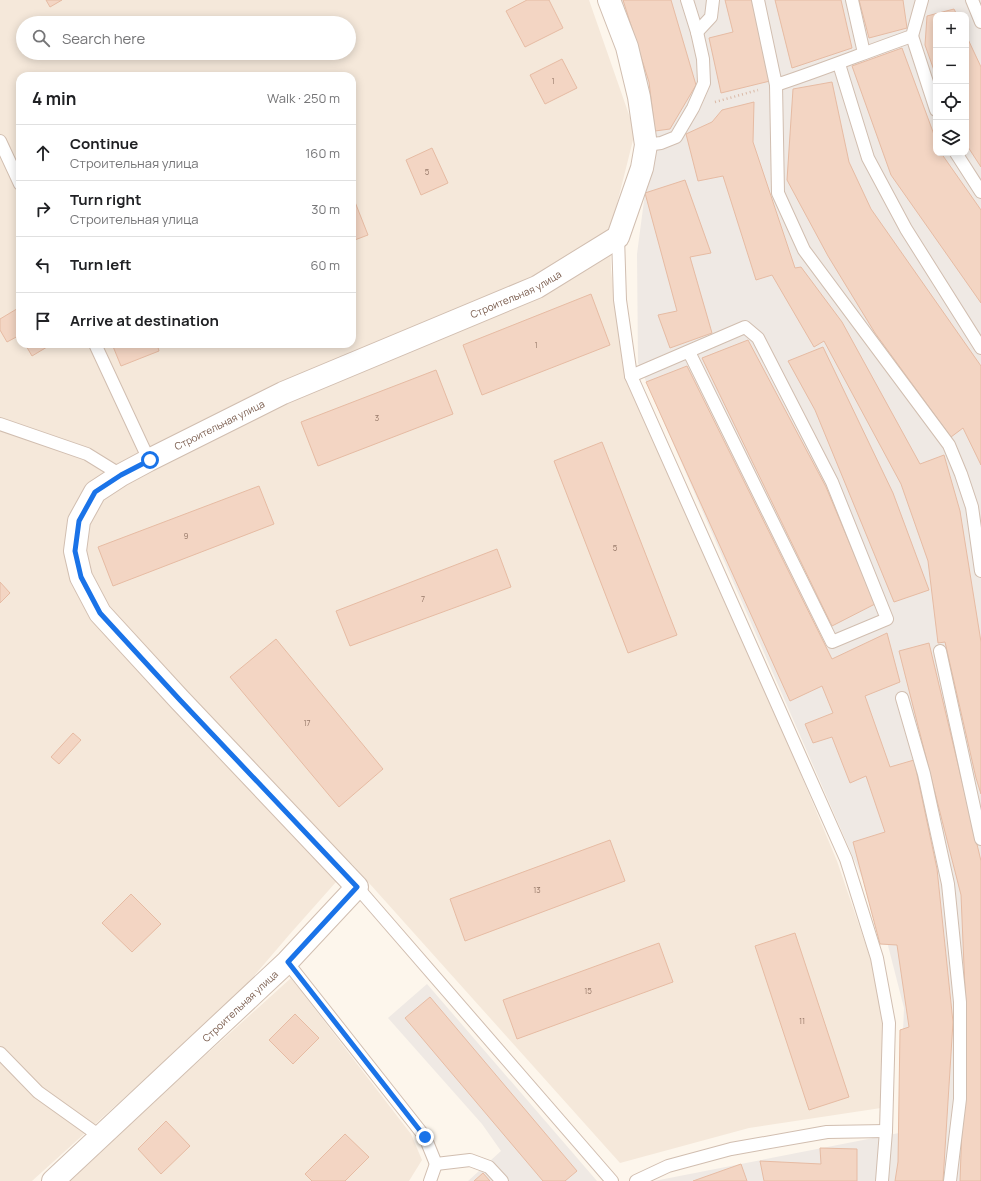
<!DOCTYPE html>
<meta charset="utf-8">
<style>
body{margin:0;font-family:Manrope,sans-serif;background:#f6f6f6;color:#202124}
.controls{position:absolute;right:12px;top:12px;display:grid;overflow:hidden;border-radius:8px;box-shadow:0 2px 10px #0003}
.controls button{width:36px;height:36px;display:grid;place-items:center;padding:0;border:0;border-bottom:1px solid #e0e0e0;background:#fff;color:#202124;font:20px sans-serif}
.stop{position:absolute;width:12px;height:12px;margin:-9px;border:3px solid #1a73e8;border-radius:50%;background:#fff}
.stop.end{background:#1a73e8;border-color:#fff;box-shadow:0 1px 4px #0008}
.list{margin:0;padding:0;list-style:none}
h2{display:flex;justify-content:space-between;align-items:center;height:52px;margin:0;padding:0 16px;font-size:17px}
h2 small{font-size:13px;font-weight:400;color:#757577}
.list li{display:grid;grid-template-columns:26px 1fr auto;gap:12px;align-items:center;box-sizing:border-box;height:56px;padding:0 16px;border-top:1px solid #e0e0e0}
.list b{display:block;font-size:15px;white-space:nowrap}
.list p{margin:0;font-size:13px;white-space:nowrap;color:#757577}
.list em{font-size:13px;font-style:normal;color:#757577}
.icon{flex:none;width:22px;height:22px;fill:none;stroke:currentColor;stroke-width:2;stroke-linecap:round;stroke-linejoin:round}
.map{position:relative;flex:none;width:981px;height:1181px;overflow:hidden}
.search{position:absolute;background:#fff;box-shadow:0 2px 10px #0003;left:16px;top:16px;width:340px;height:44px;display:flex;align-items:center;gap:10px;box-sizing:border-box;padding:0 14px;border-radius:22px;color:#757577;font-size:15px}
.panel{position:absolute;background:#fff;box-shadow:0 2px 10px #0003;left:16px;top:72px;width:340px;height:276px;border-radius:12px}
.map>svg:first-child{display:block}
.residential{fill:#f5e8da;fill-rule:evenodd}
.industrial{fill:#efe9e4;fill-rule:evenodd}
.building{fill:#f3d5c3;stroke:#e6bba3}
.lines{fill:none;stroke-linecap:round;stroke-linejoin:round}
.service-casing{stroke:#d1beb0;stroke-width:14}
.minor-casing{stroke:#d1beb0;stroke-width:24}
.path{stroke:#d9b8a5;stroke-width:2.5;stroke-dasharray:1 3;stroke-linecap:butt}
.service{stroke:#fff;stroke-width:12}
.minor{stroke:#fff;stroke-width:22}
.route{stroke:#1a73e8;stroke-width:5}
.labels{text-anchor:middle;stroke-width:4;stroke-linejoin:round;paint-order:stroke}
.number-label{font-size:8px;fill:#987a6a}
.street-label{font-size:10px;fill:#7a5c4d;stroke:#fffaf3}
</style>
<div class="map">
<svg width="981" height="1181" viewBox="0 0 981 1181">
<rect width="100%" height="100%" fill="#fdf6ec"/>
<g class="residential">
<path d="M0 0H589L635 132 610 232 611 270 614 294 629 363 837 861 883 995 881 1108 749 1128 620 1163 352 864 289 935 237 996 32 1181H0ZM23 23H349V53H23ZM20 76H352V344H20Z"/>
<polygon points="291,978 411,1134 422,1160 409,1181 66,1181"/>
</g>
<g class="industrial">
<path d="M618 0H981V1181H654L899 1133 904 1008 883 926 638 363 637 254 645 193 654 134 647 81ZM936 15H966V153H936Z"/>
<polygon points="427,984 597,1181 468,1181 501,1151 482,1124 388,1018"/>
</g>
<g class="building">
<polygon points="46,0 62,0 50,7"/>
<polygon points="527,0 549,0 563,28 525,47 506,11"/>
<polygon points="623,0 671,0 696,85 670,129 655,131 649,82"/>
<polygon points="725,0 752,0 770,81 721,93 709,38 733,32"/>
<polygon points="775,0 841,0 852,48 792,68"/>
<polygon points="859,0 903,0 907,28 869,38"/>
<polygon points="954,9 957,15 936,15 936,76 925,45 927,16"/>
<polygon points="966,35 981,67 981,167 966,144"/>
<polygon points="902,48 936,140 936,153 941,153 981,210 981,303 891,175 852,66"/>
<polygon points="562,59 577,88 545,104 530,75"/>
<polygon points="832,82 849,162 871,209 981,366 981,465 963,428 951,437 875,333 828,256 787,180 793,89"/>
<polygon points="754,102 753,142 795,268 801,267 842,322 920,464 944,455 960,511 981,642 981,794 976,778 945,642 938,643 928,561 901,484 824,341 814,347 772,275 756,280 723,176 698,181 686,134 712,122 722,110"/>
<polygon points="432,148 448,183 421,195 406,160"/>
<polygon points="685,180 711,253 690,257 712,333 670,348 658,315 677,311 645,193"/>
<polygon points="355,202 368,235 352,241 352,203"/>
<polygon points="591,294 610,345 482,395 463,345"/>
<polygon points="20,307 20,335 7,342 0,330 0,319"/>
<polygon points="748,340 826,487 875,604 832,626 702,358"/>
<polygon points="25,344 52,344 32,356"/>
<polygon points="112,344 157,344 159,351 121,366"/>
<polygon points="823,347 893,493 929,590 894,602 815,410 788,361"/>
<polygon points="687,366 832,659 887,633 900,682 865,696 890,767 914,760 937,869 953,1022 943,1181 895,1181 898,1162 900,1030 909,1027 897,945 880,944 853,842 885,832 866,776 850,783 832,737 813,743 805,724 833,713 822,686 790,701 646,382"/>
<polygon points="436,370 453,414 318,466 301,422"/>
<polygon points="602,442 677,635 628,653 554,461"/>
<polygon points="259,486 274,524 113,586 98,547"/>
<polygon points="497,549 511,587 350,646 336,611"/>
<polygon points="0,582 10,593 0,603"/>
<polygon points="276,639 383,769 339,807 230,677"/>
<polygon points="929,643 981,861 981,1181 960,1181 966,1013 961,895 899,651"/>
<polygon points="73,733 81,740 59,764 51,757"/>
<polygon points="610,840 625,881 465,941 450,899"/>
<polygon points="131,894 161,924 132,952 102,923"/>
<polygon points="795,933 849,1097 809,1110 755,946"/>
<polygon points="659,943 673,982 517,1039 503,1000"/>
<polygon points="430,997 577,1171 565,1181 543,1181 405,1018"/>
<polygon points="295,1014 319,1038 293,1064 269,1040"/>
<polygon points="166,1121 190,1146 161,1174 138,1149"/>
<polygon points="345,1134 369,1157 345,1181 312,1181 305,1174"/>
<polygon points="820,1148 857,1149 857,1181 764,1181 760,1161 821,1164"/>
<polygon points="741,1164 747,1181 693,1181"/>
<polygon points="483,1173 490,1181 474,1181"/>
</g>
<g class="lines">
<g class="service-casing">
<g id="service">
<path d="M758 0 776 85C822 70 866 52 912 36L922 0"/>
<polyline points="852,0 864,53"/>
<polyline points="972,0 981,22"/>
<polyline points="697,32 711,17 713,0"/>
<polyline points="912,36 936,110"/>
<polyline points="839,64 868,158 906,229 981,348"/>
<polyline points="776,85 778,193 804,250 949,445 961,474 972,507 981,571"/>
<polyline points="0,141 20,184"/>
<polyline points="646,145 661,143 676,137 693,108 704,83 703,59 697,32 687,0"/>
<polyline points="956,153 981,192"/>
<polyline points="618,237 620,300 631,376 846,859 877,958 889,1023 886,1131 882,1181"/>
<polyline points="95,344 149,460"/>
<polyline points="631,376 745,327 758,338 832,482 887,619 832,642 689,352"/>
<polyline points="0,424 87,454 121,475"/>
<polyline points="940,651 981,839"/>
<polyline points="902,698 924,774 948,884 960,1002 960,1099 950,1181"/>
<polyline points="357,887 612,1181"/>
<polyline points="287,962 425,1137 436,1164 470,1160 489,1167 502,1181"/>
<polyline points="0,1053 38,1092 101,1137"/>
<polyline points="430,1181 436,1164"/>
<polyline points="636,1181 668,1166 731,1149 827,1132 886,1131"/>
</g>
</g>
<g class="minor-casing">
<g id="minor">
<path id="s1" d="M53 1181 287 962 357 887 179 699 100 613 81 577 75 551 79 521 95 492 121 475 149 460 283 393 537 287 618 237 642 168 646 145 639 97 627 47 609 0"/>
</g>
</g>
<polyline class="path" points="715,102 758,90"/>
<use href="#service" class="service"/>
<use href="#minor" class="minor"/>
</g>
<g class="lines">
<polyline class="route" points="150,460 121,475 95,492 79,521 75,551 81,577 100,613 179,699 357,887 288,962 425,1137"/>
</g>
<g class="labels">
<g class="number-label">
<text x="553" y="84">1</text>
<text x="427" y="175">5</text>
<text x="536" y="348">1</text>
<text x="377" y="421">3</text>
<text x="186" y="539">9</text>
<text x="615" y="551">5</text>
<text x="423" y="602">7</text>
<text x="307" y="726">17</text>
<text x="537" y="893">13</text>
<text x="588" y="994">15</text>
<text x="802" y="1024">11</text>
</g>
<g class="street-label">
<text dy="4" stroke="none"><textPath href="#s1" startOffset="1395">Строительная улица</textPath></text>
<text dy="4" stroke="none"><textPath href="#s1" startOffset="1071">Строительная улица</textPath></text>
<text dy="4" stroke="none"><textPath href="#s1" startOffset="256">Строительная улица</textPath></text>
</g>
</g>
</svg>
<div class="controls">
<button>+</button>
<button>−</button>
<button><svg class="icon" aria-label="locate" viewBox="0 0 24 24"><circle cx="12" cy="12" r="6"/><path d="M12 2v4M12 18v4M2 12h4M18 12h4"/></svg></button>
<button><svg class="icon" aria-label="layers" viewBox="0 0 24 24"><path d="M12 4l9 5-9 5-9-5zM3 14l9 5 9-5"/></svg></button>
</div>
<div class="stop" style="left:150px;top:460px"></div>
<div class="stop end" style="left:425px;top:1137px"></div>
<div class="search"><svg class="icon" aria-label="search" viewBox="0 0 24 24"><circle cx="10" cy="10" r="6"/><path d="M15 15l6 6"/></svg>Search here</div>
<section class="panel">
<h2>4 min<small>Walk · 250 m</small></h2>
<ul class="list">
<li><svg class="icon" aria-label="ahead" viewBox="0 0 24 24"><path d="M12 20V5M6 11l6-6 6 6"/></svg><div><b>Continue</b><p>Строительная улица</p></div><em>160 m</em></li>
<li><svg class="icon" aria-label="right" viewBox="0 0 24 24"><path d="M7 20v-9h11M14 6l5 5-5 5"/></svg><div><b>Turn right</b><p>Строительная улица</p></div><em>30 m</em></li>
<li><svg class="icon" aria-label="left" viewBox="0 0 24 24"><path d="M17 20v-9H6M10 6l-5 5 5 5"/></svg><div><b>Turn left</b></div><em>60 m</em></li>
<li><svg class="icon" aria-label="arrive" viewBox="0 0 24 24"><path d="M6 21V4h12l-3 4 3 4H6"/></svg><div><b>Arrive at destination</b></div></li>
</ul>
</section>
</div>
